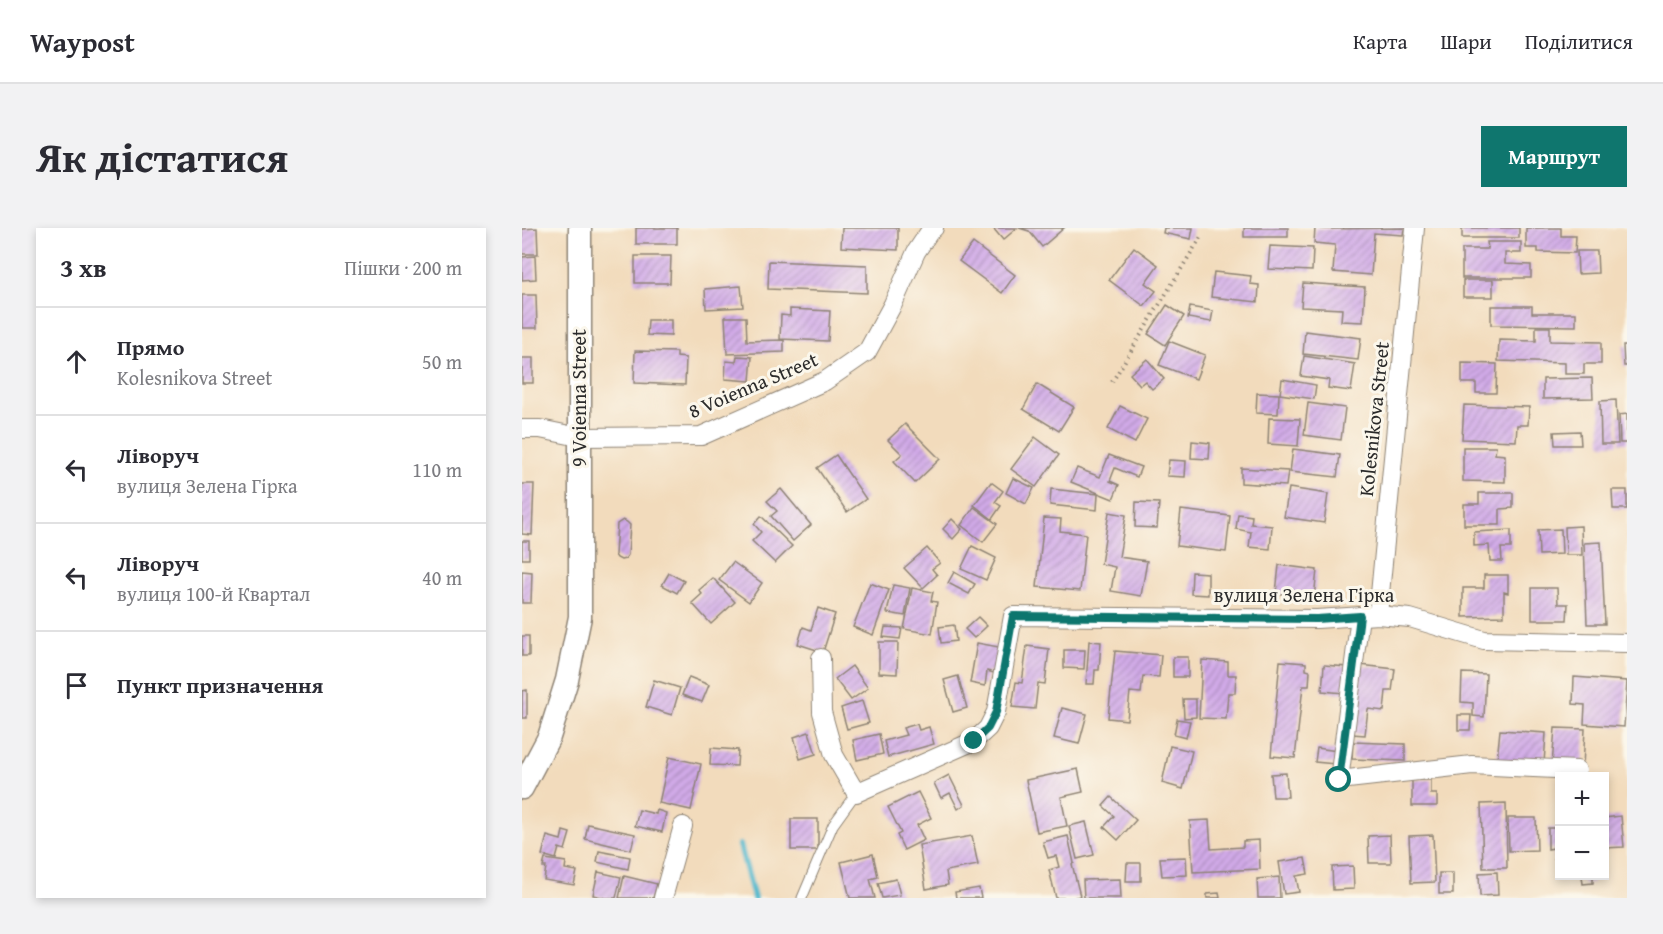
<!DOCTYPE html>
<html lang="uk">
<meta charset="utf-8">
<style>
body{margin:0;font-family:"Gentium Book Plus",serif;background:#f2f2f3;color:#2b2b33}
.controls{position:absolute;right:18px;bottom:18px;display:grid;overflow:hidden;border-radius:0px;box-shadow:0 3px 9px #0003}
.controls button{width:54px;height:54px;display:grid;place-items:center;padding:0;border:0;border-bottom:2px solid #e1e1e2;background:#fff;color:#2b2b33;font:30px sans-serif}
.stop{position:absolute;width:18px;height:18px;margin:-14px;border:4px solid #0f766e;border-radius:50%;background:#fff}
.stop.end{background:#0f766e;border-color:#fff;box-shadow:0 2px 6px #0008}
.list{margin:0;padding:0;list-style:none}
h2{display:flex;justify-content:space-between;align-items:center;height:78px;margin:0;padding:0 24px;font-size:26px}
h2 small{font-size:20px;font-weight:400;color:#7c7c81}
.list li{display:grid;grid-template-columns:39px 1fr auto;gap:18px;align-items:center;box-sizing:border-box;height:108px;padding:0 24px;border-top:2px solid #e1e1e2}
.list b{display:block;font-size:22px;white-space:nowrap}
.list p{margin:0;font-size:20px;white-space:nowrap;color:#7c7c81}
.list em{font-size:20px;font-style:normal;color:#7c7c81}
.icon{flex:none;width:33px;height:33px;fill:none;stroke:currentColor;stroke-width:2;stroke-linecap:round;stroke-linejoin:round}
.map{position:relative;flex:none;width:1105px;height:670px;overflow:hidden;border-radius:0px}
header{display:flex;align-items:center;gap:36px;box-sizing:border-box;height:84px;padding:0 30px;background:#fff;border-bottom:2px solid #e1e1e2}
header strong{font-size:28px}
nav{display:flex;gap:33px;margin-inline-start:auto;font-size:21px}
.intro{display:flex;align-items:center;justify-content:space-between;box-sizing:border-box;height:144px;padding:0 36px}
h1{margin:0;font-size:42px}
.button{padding:15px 27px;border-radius:0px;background:#0f766e;color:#fff;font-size:21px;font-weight:700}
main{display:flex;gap:36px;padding:0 36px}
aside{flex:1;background:#fff;border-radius:0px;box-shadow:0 3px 9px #0003}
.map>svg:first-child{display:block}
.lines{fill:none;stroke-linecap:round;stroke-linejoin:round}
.stream{stroke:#4eb7cc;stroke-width:6}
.building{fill:url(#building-hatch)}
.service-casing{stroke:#8e8374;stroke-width:11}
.minor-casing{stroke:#8e8374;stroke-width:20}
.tertiary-casing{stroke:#8e8374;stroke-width:25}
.path{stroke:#8e8374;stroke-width:4;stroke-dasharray:1.5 4.5;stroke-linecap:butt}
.service{stroke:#fff;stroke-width:9}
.minor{stroke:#fff;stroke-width:18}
.tertiary{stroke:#fff;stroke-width:22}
.route{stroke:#0f766e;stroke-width:8}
.labels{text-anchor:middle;stroke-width:6;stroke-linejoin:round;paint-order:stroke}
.street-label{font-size:20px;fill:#2b2b2b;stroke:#fbf7ec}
</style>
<header>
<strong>Waypost</strong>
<nav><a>Карта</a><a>Шари</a><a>Поділитися</a></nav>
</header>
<div class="intro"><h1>Як дістатися</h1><a class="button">Маршрут</a></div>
<main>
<aside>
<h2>3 хв<small>Пішки · 200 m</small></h2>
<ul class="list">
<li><svg class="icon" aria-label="ahead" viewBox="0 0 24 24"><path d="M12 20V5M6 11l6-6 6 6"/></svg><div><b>Прямо</b><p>Kolesnikova Street</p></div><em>50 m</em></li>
<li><svg class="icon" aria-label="left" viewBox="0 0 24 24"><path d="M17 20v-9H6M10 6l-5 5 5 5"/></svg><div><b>Ліворуч</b><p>вулиця Зелена Гірка</p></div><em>110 m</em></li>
<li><svg class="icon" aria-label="left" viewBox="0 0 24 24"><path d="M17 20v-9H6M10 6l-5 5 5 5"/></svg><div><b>Ліворуч</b><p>вулиця 100-й Квартал</p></div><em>40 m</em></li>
<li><svg class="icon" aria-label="arrive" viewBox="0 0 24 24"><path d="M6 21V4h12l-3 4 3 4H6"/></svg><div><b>Пункт призначення</b></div></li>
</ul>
</aside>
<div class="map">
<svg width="1105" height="670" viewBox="0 0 1105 670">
<defs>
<pattern id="building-hatch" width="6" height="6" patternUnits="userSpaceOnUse" patternTransform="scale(1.5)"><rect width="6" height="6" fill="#d1aae8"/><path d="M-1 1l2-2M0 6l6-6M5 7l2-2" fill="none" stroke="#aa8bbc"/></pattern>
</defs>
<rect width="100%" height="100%" fill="#fbf7ec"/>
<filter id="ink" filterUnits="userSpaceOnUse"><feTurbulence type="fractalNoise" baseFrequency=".0167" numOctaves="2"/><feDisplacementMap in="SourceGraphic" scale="12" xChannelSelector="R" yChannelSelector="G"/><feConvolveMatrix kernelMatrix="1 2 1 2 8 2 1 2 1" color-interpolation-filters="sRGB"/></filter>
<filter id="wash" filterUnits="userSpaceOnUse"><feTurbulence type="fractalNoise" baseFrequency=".008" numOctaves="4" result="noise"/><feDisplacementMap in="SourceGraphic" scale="24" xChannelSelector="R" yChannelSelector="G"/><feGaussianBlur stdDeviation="1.35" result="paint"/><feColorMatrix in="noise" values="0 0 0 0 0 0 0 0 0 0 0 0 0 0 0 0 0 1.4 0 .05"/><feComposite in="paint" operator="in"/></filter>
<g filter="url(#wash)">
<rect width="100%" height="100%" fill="#f2dbbc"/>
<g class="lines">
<polyline class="stream" points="218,617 232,670"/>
</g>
<g id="blocks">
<g class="building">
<polygon points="15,0 16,26 0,26 0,1"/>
<rect x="114" y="0" width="41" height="16"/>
<polygon points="320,0 376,0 376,22 319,19"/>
<polygon points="471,0 495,0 481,12"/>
<polygon points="497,0 542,0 520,19 507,3"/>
<polygon points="642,0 671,0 669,11 641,5"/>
<rect x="722" y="0" width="44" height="9"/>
<polygon points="793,0 803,1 882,0 881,7 852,5 849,47 811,44 813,17 792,15"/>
<rect x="940" y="0" width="57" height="10"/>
<polygon points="1004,0 1039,0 1039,8 1054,8 1053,25 1016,24 1016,20 1004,20"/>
<polygon points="965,14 999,14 999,25 983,25 983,36 1009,37 1009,50 940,50 940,21 966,21"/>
<polygon points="451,15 493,47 480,65 437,33"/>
<polygon points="748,18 791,20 790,43 746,41"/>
<polygon points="612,19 636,37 623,55 634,63 622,78 587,52"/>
<polygon points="1055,23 1075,23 1076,45 1056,46"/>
<polygon points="13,28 14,51 0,52 0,29"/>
<polygon points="113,28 149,28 148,55 113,55"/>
<polygon points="247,33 345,37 345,65 246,61"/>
<polygon points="692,44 729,48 728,56 737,57 736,74 689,69"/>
<rect x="941" y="52" width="30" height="17"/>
<polygon points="781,55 843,59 841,94 819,93 820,81 779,79"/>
<polygon points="219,58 221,79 184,81 183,61"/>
<polygon points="0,67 14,67 15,100 0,100"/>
<polygon points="645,77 662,88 643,117 626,106"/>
<polygon points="969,78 1010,78 1010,85 1054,85 1054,98 969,97"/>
<polygon points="668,79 691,83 689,94 666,90"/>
<polygon points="268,81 308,83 306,113 258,111 259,87 268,88"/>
<polygon points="203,89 224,89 225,113 262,112 262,124 205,126"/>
<polygon points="126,92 149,92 149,108 125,107"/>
<polygon points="1014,99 1028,99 1028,113 1079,114 1079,136 1062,136 1062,146 1043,146 1043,135 976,133 977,112 1014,113"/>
<polygon points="783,103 839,110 836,132 781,126"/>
<polygon points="647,113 683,127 674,151 637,137"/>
<polygon points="1101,117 1105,117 1105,138 1102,138"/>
<polygon points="113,123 155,124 155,129 164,130 163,157 112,155"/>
<polygon points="215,128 230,129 228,153 203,151 204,133 214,134"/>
<polygon points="782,128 833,136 829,163 806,160 807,152 779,148"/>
<rect x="0" y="130" width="11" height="25"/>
<polygon points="625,131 642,151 630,161 623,153 618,157 608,146"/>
<polygon points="940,135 975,136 974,165 954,165 954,155 940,155"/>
<polygon points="1070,150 1071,170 1021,171 1021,151"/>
<polygon points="760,151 794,157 792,171 758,166"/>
<polygon points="515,156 552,179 537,203 501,181"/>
<polygon points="735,165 757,166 756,186 734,185"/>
<polygon points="1094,172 1096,216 1079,216 1078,173"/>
<polygon points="786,175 823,180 819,212 782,207"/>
<polygon points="942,177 1007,179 1006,197 995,197 994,213 940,211"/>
<polygon points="598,178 625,191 613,215 586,201"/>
<polygon points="1105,186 1105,215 1098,215 1097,187"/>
<polygon points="747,190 778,191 776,218 746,216"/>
<polygon points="383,196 418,231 393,255 372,233 380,226 366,212"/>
<polygon points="1058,203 1059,217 1033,217 1032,204"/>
<polygon points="513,209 537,227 514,259 489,241"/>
<polygon points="670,213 688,215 687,231 669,230"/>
<polygon points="941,219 974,219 973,226 983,227 983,254 941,253"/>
<polygon points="771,221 818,227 815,249 768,244"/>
<polygon points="314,227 344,271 325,284 295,240"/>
<polygon points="587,227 619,239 615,249 593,240 588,253 597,257 591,271 549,254 555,240 578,249"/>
<polygon points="647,232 664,233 663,249 645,248"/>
<polygon points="719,240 766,243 764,258 719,255"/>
<polygon points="491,250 512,260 504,276 484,265"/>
<polygon points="469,254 481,263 473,274 479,278 470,291 452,277"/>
<polygon points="0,256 12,256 10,307 0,306"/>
<polygon points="767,260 806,266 802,295 762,289"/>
<polygon points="259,261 289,297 271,313 249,288 255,283 245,273"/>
<polygon points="529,261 576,266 575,282 528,277"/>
<polygon points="1090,262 1105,262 1105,281 1091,281"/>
<polygon points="957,265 991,265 991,280 978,281 978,297 942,297 942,276 957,276"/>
<polygon points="614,274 637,275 635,300 613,299"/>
<polygon points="452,279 475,296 461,314 439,297"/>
<polygon points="659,282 708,288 704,324 655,318"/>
<polygon points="587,284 604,287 597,329 625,333 619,368 589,363 593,339 579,336"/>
<polygon points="716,286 730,288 729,296 750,298 748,321 727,319 729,304 714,301"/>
<polygon points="239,288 270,318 253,335 230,313 239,304 232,296"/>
<polygon points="522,290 539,291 538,303 564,306 558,363 515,359"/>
<polygon points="430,291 440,301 431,311 421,301"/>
<polygon points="101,292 105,294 108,297 106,327 103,331 99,332 95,330 93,327 95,296"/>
<polygon points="1059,298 1060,327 1044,327 1043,299"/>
<polygon points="1039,301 1040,326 1017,327 1016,302"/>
<polygon points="989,302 989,320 979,320 980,333 968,333 967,317 952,318 952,304"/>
<rect x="0" y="313" width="7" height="18"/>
<polygon points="1079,314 1083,396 1065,396 1062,315"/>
<polygon points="450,318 474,330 464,352 439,341"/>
<polygon points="405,320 418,335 410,341 415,347 401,360 382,340"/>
<polygon points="211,334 240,355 227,374 197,352"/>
<polygon points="757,337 795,342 792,370 754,365"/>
<polygon points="0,343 10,344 9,375 0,375"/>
<polygon points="432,344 453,356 447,366 426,355"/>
<polygon points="670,344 686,345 686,367 669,366"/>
<polygon points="147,345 162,353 155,365 140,357"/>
<polygon points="962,347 986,347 986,365 982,364 982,388 941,389 941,360 962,360"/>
<polygon points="191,350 213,374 189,396 170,375 180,366 177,362"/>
<polygon points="348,355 367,362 351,407 331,399"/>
<polygon points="371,357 388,360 383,388 365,385"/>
<polygon points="390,360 411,364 409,373 415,374 410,406 382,401"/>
<polygon points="1010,360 1035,360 1036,376 1046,376 1045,392 1010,392"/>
<polygon points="296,380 313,386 301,424 276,416 281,399 289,402"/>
<polygon points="456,389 465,398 452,410 443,401"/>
<polygon points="432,397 434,413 419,415 417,399"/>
<polygon points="363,399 380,400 378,411 361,409"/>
<rect x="0" y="408" width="7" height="20"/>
<polygon points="567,413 579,414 577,442 573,442 572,456 564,456"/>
<polygon points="357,414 376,414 375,446 357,445"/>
<polygon points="455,415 477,419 472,445 465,443 463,458 448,455"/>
<polygon points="505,418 527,421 523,456 516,455 513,481 490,479 494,454 500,455"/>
<polygon points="542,422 563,422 562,441 542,440"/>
<polygon points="593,423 639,427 637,449 621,448 619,465 608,464 605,492 586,490"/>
<rect x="651" y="429" width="15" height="20"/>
<polygon points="680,432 706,434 706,447 714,447 713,465 706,465 704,491 677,490"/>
<polygon points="758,433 784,435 784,442 788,443 787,458 781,458 773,530 749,528"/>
<polygon points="802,437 825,439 822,465 800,463"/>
<polygon points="838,437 873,441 870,463 864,463 862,483 846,481 843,507 830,506"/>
<polygon points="330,438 346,460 329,472 313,451"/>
<polygon points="940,445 964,446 962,489 951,488 951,475 939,474"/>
<polygon points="436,448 445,480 431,484 422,452"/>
<polygon points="167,449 187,457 180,474 160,467"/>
<polygon points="1052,449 1105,453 1102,499 1062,496 1063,477 1051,476"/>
<polygon points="132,452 158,460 150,487 124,479"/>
<polygon points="5,462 5,490 0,490 0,463"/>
<polygon points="661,471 674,471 674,489 662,490"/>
<polygon points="340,473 347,495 325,501 319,480"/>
<polygon points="540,480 565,486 557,516 532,510"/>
<polygon points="936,487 949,487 948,502 936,502"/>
<polygon points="655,491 668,493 664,510 652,507"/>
<polygon points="395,496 397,502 407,499 412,516 366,529 362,513 384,507 381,500"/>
<polygon points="1033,500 1063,501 1061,539 1030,537"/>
<polygon points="978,502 1024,505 1022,536 975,532"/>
<polygon points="287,504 294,526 278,531 272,509"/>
<polygon points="357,506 361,526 335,532 331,512"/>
<polygon points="831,514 883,516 883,533 830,531"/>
<polygon points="648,518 670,523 661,561 640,555"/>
<polygon points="189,520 216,522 215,538 188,537"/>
<polygon points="795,520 815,523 813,536 793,534"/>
<polygon points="147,529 179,536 169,582 137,575"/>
<polygon points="556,541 561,564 539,569 545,598 515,604 504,552"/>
<polygon points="764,545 766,569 751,569 749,546"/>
<polygon points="427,547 442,577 436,581 428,565 419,570 412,555"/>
<polygon points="890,552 909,552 909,566 915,566 915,578 890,578"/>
<polygon points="396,564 409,590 395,597 402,612 382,622 375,607 379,605 366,579"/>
<polygon points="589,569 614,592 596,612 582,599 592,588 581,578"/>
<polygon points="984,575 985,640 961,640 959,576"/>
<polygon points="117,582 134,586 135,582 144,585 140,604 113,598"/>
<polygon points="1099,588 1102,619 1082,620 1082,590"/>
<polygon points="986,590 1014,590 1015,622 987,623"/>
<rect x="269" y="591" width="27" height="31"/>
<polygon points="687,592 689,621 721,619 721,613 737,612 738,641 671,644 668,593"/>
<polygon points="564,594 572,627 555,631 547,598"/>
<polygon points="66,596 113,606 109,622 63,611"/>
<polygon points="1026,600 1038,600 1038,630 1032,630 1032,620 1026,621"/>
<polygon points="41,603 48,605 43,622 37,620 34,631 20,627 25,608 39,612"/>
<polygon points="868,607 869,635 847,635 846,608"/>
<polygon points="911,607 913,654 889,655 887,608"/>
<polygon points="450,608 456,637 424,643 426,657 404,661 397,617"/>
<polygon points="546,608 552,635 550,636 558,668 551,670 534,670 527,642 537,639 534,628 526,630 521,614"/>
<polygon points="77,623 108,629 106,641 75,634"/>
<polygon points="351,626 356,649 348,651 353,670 328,670 319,634"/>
<polygon points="664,629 665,647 640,648 638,630"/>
<polygon points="783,630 786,646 774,648 777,664 762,666 757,634"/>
<polygon points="23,631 44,634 43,641 55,643 52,657 22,652 24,639 21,639"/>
<polygon points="605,635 619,635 619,653 604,653"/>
<polygon points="831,638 832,661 811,662 810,639"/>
<polygon points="76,644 99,649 94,670 83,670 71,667"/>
<polygon points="975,644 976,667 958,668 957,645"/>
<rect x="917" y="645" width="14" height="21"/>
<polygon points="102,648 135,656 131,670 97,670"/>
<polygon points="1060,648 1071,648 1071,655 1061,656"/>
<polygon points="757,649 758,670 736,670 735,651"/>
<polygon points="374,651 378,667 360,670 356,655"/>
<polygon points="598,651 599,670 562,670 561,652"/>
<polygon points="457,660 459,670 434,670 433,664"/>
<polygon points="697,665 698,670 685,670 685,666"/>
</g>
</g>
</g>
<g filter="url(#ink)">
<use href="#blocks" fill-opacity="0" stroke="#8e8374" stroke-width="1.5"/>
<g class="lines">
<g class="service-casing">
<polyline id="service" points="280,670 311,597 334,565"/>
</g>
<g class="minor-casing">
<g id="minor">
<polyline points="0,201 18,201 57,209 179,208 303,153 345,124 371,76 394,24 408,3 412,0"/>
<polyline points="856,387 893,0"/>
<polyline points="838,388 817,552 950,537 1055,542"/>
<polyline points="299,430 300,484 312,527 334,565 452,513 466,500 474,484 491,388 795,391 856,387 888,390 962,412 1105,415"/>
<polyline points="141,670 161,598"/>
</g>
</g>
<g class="tertiary-casing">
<polyline id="tertiary" points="0,560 27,509 45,452 58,389 58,0"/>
</g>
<polyline class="path" points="590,154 680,7"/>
<use href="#service" class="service"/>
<use href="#minor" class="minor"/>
<use href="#tertiary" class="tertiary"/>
</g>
</g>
<g class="lines" filter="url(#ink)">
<polyline class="route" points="452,513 466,500 474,484 491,388 795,391 838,388 817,552"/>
</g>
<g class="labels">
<g class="street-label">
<text transform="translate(231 157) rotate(-23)" y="7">8 Voienna Street</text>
<text transform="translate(57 170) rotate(-90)" y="7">9 Voienna Street</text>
<text transform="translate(852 191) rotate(-84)" y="7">Kolesnikova Street</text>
<text x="782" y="374">вулиця Зелена Гірка</text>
</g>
</g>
</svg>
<div class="controls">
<button>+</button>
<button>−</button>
</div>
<div class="stop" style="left:817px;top:552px"></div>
<div class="stop end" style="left:452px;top:513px"></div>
</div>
</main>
